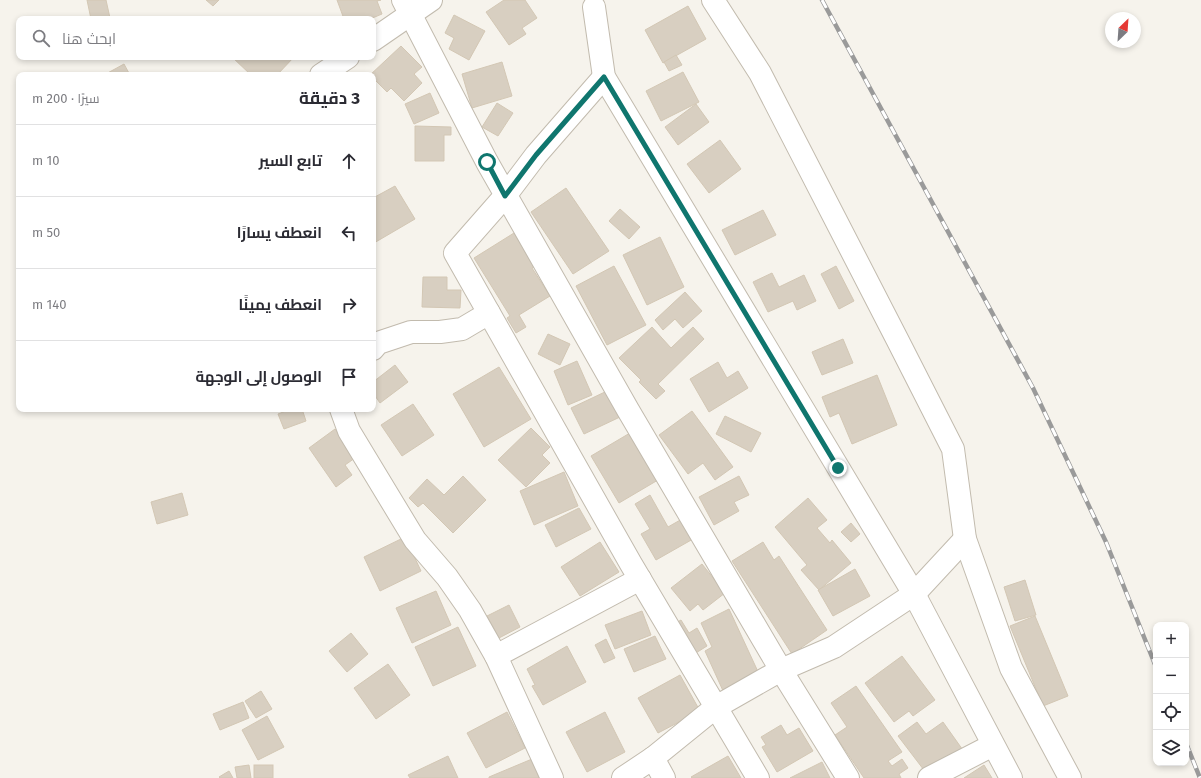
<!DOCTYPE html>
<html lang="ar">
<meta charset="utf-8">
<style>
body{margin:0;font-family:"Fira Sans",Cairo,sans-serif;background:#f7f7f7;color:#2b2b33;direction:rtl}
.controls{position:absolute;right:12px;bottom:12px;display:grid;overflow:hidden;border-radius:8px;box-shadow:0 2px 6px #0003}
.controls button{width:36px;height:36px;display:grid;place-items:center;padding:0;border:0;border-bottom:1px solid #e1e1e2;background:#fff;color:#2b2b33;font:20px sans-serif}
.compass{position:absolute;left:1105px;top:12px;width:36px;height:36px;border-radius:50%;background:#fff;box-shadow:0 2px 6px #0003;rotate:25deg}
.stop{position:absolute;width:12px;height:12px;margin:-9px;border:3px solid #0f766e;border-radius:50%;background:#fff}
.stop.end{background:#0f766e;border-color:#fff;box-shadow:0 1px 4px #0008}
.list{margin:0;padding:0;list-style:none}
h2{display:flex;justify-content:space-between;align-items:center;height:52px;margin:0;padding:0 16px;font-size:17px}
h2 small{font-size:13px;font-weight:400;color:#7c7c81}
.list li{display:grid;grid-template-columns:26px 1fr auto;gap:12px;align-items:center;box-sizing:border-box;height:72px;padding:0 16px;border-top:1px solid #e1e1e2}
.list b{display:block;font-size:15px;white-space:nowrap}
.list em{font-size:13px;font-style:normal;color:#7c7c81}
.icon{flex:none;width:22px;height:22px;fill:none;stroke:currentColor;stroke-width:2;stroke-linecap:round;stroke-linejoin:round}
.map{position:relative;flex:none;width:1201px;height:778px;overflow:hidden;direction:ltr}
.search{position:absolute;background:#fff;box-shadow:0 2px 6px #0003;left:16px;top:16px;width:360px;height:44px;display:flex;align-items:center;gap:10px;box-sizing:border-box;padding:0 14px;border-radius:8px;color:#7c7c81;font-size:15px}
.panel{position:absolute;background:#fff;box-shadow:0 2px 6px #0003;left:16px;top:72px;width:360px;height:340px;border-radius:8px;direction:rtl}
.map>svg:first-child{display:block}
.building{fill:#d8cfc1;stroke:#d3c7b4}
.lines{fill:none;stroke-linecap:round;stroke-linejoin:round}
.minor-casing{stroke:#c2bbae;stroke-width:24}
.minor{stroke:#fff;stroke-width:22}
.rail-casing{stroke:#9a9a9a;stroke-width:4.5}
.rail{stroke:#fff;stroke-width:3;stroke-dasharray:9;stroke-linecap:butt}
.route{stroke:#0f766e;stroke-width:5}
</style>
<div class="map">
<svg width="1201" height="778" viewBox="0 0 1201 778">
<rect width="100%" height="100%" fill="#f6f3ec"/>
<g class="building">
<polygon points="87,0 106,0 110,18 91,19"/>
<polygon points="206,0 219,0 213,6"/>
<polygon points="337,0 381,0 377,1 382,14 370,19 344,19"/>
<polygon points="504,0 525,0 537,18 522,28 526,34 509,45 486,12"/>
<polygon points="688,6 706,39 663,63 645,30"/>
<polygon points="454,15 485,31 469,60 449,49 454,38 445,33"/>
<polygon points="401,46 422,67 414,74 422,83 404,101 391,88 387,92 373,78 373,75 370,75"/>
<polygon points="676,55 682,65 669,71 664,62"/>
<polygon points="232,57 294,57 277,75 251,75"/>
<polygon points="502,62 512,96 472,108 462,74"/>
<polygon points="124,64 130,75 104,75"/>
<polygon points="683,72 699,102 661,121 646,91"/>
<polygon points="430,93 439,113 414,124 405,104"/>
<polygon points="497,103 513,113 498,136 482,127"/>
<polygon points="696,104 709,122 678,145 665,127"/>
<polygon points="415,126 451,127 451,135 444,135 444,161 415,161"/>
<polygon points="720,140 741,169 709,193 687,164"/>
<polygon points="395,186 415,219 374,243 373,242 373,198"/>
<polygon points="566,188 609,251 573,274 531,212"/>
<polygon points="620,209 640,227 629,239 609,221"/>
<polygon points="763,210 776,235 735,255 722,230"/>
<polygon points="514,233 535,266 532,268 550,296 519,315 526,327 516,333 507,318 510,316 474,258"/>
<polygon points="660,237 684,287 647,305 623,255"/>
<polygon points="614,266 646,325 607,345 576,286"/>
<polygon points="836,266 854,301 839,309 821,274"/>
<polygon points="772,273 779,287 804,275 816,301 797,310 793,301 768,312 753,282"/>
<polygon points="423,277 447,277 447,290 461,290 460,308 422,307"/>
<polygon points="685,292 702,311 683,328 675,319 663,330 655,320"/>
<polygon points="652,327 671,348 693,327 704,339 658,384 665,391 656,399 639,382 641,380 619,358"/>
<polygon points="548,334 570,344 560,365 538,354"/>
<polygon points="843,339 853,363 822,375 812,352"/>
<polygon points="577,361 592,395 568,405 554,371"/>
<polygon points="718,362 727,378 738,371 748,388 709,412 690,379"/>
<polygon points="395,365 408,382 380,403 373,393 373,382"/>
<polygon points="499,367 531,419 484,447 453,394"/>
<polygon points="877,375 897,425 852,444 839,413 830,417 822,397"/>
<polygon points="607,391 620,417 584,434 571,408"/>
<polygon points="413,404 434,435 402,456 381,425"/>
<polygon points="291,409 302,409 306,421 284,429 278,414"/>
<polygon points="692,411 733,467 715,480 703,463 688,474 659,435"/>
<polygon points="725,416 761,433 751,452 716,434"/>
<polygon points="531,428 550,447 542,455 550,463 526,487 498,460"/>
<polygon points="335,429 355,458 345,465 352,475 336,487 309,448"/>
<polygon points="630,433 658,480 619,503 591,456"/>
<polygon points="564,472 578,506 534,525 520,491"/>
<polygon points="463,476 486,500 453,533 423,503 418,507 409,498 427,479 444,495"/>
<polygon points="739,476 749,495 734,502 739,511 714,525 699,497"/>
<polygon points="182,493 188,515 157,524 151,502"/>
<polygon points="650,495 668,527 682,519 693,539 656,560 641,534 650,529 635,504"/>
<polygon points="808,498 827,520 817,528 830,543 832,540 851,563 819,590 801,570 807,565 775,527"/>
<polygon points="579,508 591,529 556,547 545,525"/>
<polygon points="851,523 860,534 851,542 841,532"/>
<polygon points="405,537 421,571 380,591 364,557"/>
<polygon points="600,542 619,572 580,596 561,567"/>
<polygon points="763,542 774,560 779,556 827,630 792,654 732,561"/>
<polygon points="702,564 725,593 703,610 698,604 690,611 671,588"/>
<polygon points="855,569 870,596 833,616 818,590"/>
<polygon points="1025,580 1036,615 1015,621 1004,587"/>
<polygon points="436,591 451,625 412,643 396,608"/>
<polygon points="509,605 520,627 499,638 487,616"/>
<polygon points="729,609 760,676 724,693 705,651 712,647 701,623"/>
<polygon points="642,611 651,635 615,649 605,625"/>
<polygon points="1035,616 1068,696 1043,706 1010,626"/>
<polygon points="681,620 689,633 697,628 707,646 691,656 672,625"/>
<polygon points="458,627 476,666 433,686 415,647"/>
<polygon points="351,633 368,654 347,672 329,651"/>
<polygon points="655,636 666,659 634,672 624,649"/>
<polygon points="606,639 615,658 604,663 595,645"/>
<polygon points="567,646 586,682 543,705 532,686 535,685 527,669"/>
<polygon points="902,656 935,700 913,716 909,711 894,722 865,683"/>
<polygon points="388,664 410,695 376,719 354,688"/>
<polygon points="680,675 700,711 658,733 638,698"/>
<polygon points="856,686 902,752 888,761 892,766 902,759 908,768 899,774 901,778 864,778 835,735 847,727 831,703"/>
<polygon points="261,691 272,709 256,718 245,701"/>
<polygon points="243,702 249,718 220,730 213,714"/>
<polygon points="507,712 525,748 486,768 467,733"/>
<polygon points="605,712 625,752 587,772 566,732"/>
<polygon points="267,716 284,747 258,760 242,730"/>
<polygon points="917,722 926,734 943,722 965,753 930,778 898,736"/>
<polygon points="781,725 787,735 799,728 813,751 777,772 762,747 766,745 761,737"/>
<polygon points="448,756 458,778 410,778 408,775"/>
<polygon points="728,756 741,778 692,778 691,777"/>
<polygon points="532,759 540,778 489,778 489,777"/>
<polygon points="822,762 830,778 790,778"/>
<polygon points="249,765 251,778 237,778 235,767"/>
<rect x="254" y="765" width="19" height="13"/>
<polygon points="984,765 992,778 964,778"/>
<polygon points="229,771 233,778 220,778 219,777"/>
</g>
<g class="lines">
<g class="minor-casing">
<g id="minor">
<polyline points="403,0 487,162 628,410 781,670 848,778"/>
<polyline points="713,0 760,73 897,339 953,449 965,539 1011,668 1070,778"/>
<polyline points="594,7 604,77 914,594 1011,778"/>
<polyline points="373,40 431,0"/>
<polyline points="321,75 348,57"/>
<polyline points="604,77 536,155 505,196 455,253 631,564 758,778"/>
<polyline points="373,349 378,343 411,332 440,332 462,329 489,313"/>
<polyline points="341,409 349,431 415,540 447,577 470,610 496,656 552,778"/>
<polyline points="496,656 640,579"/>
<polyline points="653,758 664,778"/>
<polyline points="623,778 653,758 716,707 781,670 834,647 914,594 965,539"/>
<polyline points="929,778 993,745"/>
</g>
</g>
<use href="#minor" class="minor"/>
<g class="rail-casing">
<g id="rail">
<polyline points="822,0 1033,388 1106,542 1156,667"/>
<polyline points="1186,743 1200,778"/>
</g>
</g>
<use href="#rail" class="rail"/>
</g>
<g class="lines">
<polyline class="route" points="487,162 505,196 536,155 604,77 838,468"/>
</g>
</svg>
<div class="controls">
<button>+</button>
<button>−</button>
<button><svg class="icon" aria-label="locate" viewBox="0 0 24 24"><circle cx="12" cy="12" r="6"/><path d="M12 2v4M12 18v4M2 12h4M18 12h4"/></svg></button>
<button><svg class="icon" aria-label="layers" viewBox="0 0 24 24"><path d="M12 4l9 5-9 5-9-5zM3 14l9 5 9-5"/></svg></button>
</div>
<svg class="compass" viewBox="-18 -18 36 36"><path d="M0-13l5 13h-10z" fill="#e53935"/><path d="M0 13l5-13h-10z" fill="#7c7c81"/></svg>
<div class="stop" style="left:487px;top:162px"></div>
<div class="stop end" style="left:838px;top:468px"></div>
<div class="search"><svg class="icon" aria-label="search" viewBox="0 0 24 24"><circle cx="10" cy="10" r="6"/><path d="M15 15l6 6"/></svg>ابحث هنا</div>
<section class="panel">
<h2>3 دقيقة<small>سيرًا · 200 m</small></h2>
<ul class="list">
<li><svg class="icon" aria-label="ahead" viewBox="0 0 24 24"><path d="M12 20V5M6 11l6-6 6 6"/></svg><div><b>تابع السير</b></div><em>10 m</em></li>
<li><svg class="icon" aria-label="left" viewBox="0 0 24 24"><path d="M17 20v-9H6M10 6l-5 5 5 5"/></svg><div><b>انعطف يسارًا</b></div><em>50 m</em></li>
<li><svg class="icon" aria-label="right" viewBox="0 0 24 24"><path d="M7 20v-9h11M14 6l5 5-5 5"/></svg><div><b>انعطف يمينًا</b></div><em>140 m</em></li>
<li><svg class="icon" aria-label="arrive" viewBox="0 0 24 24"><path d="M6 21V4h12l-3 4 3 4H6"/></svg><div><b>الوصول إلى الوجهة</b></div></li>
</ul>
</section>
</div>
